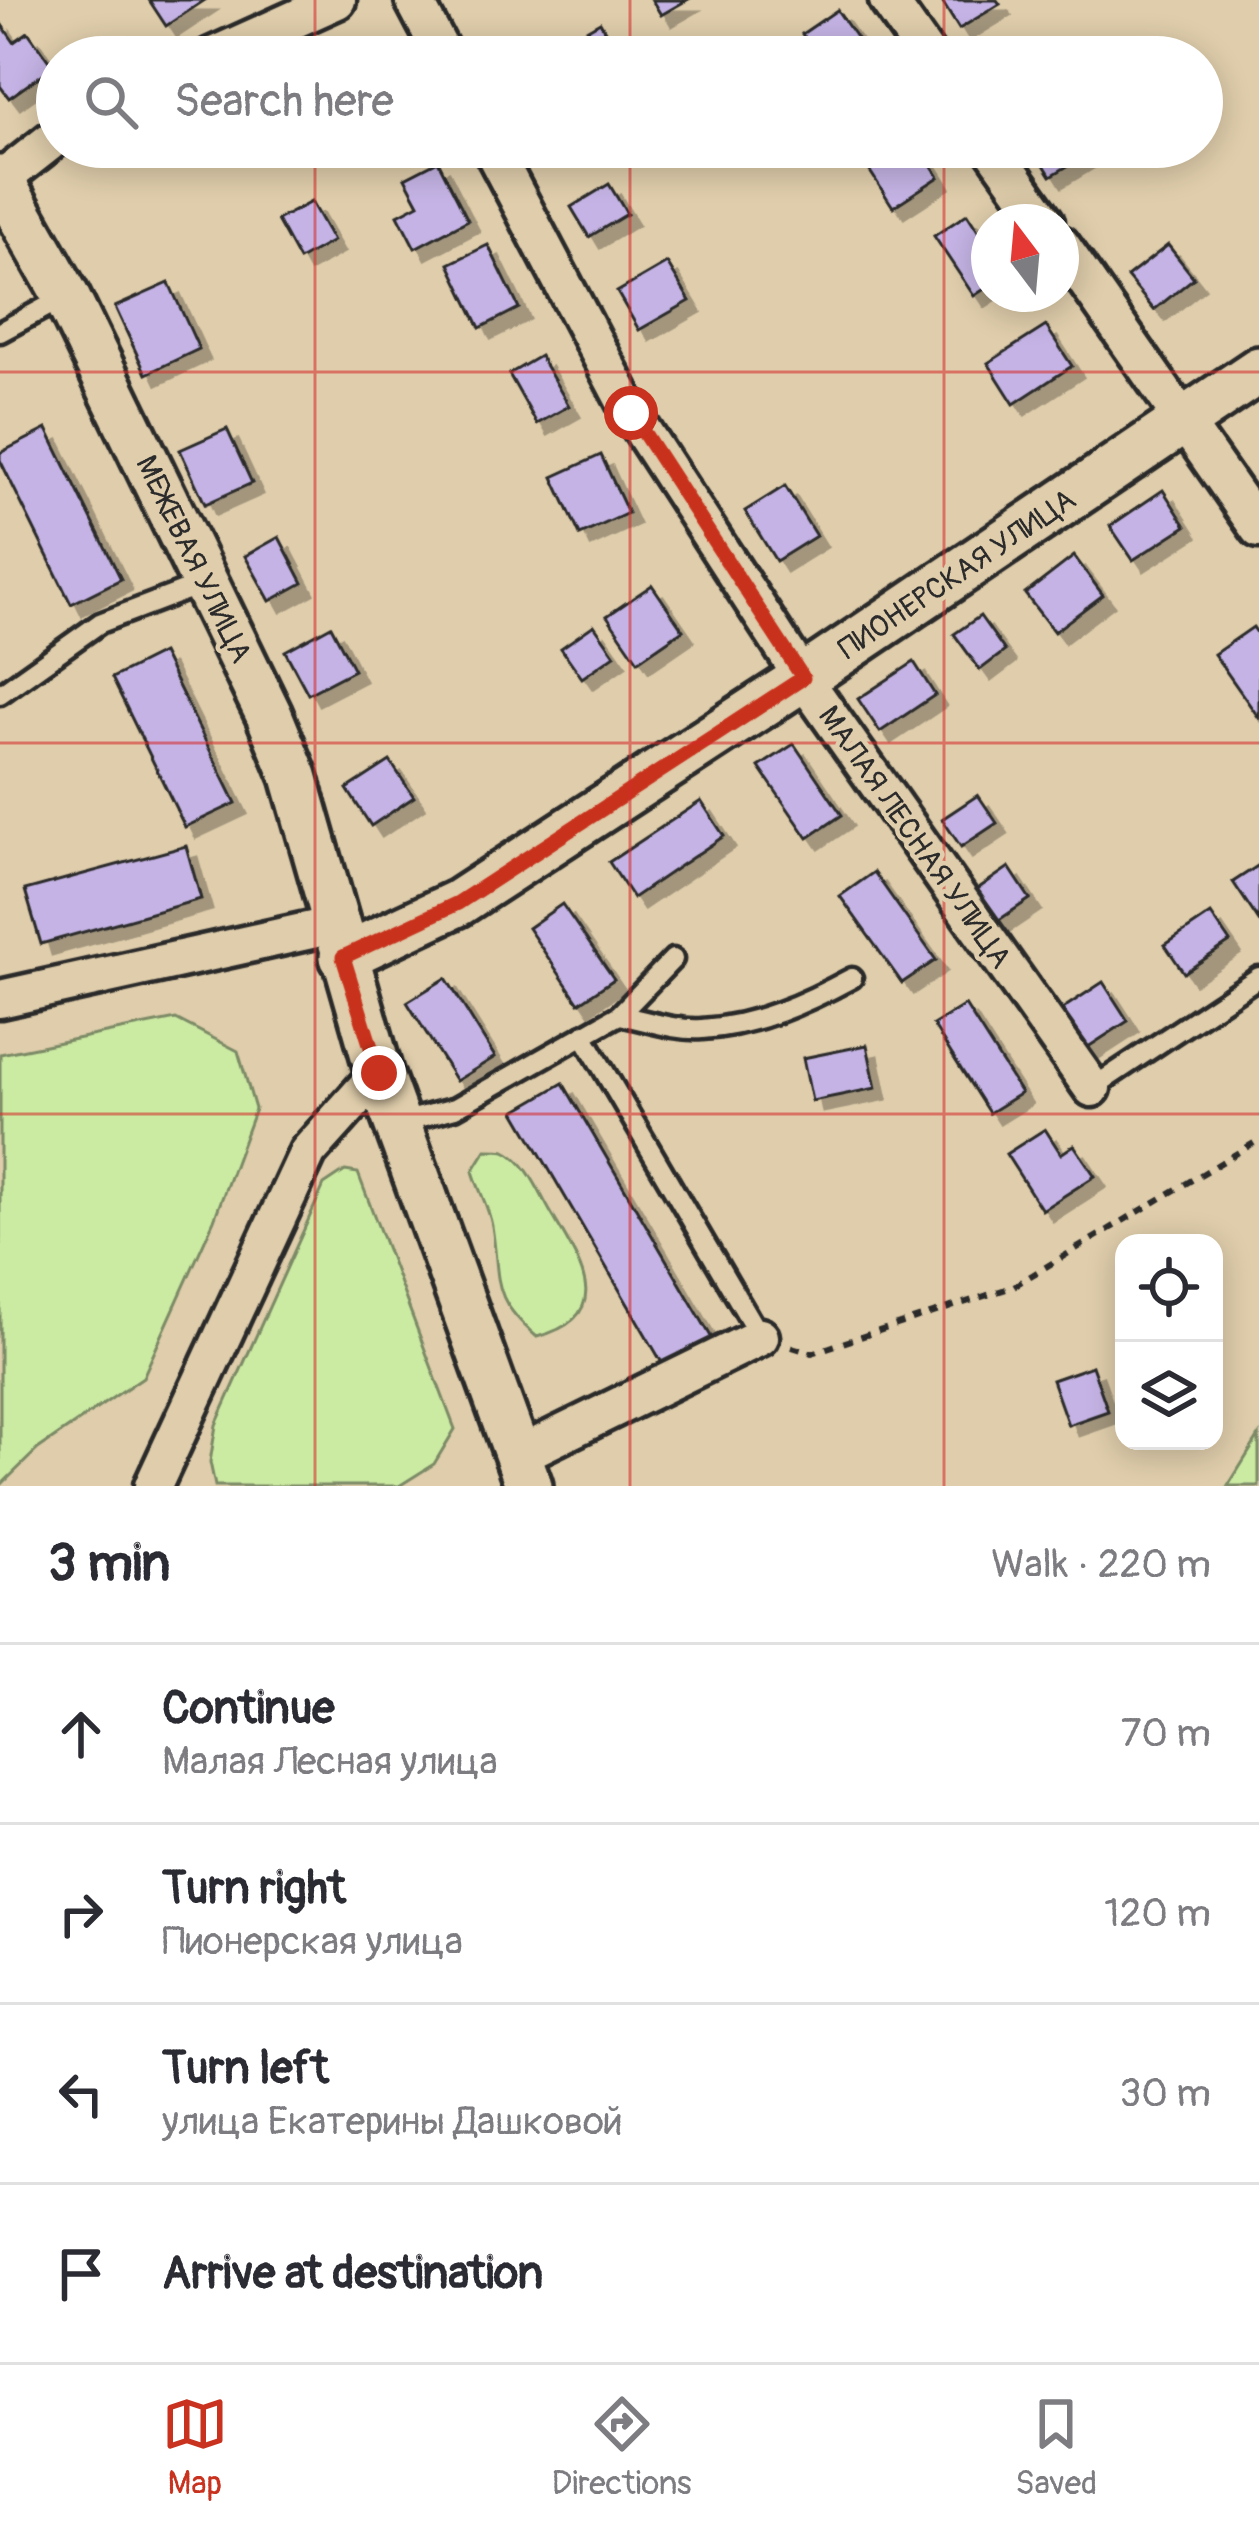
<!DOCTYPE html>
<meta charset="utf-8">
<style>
body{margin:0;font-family:Pangolin,sans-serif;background:#f7f7f7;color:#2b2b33}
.controls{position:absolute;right:36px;bottom:36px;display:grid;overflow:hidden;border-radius:24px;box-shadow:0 6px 30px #0003}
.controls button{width:108px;height:108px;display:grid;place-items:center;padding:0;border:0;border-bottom:3px solid #e1e1e2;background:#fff;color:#2b2b33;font:60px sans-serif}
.compass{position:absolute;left:971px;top:204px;width:108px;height:108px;border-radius:50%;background:#fff;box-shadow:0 6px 30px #0003;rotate:344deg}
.stop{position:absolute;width:36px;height:36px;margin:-27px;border:9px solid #c8321e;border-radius:50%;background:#fff}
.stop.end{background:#c8321e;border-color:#fff;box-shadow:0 3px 12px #0008}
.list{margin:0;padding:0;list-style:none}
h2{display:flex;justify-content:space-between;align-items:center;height:156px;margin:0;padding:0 48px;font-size:51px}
h2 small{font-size:39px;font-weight:400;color:#7c7c81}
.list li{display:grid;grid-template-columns:78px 1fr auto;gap:36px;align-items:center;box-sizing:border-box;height:180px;padding:0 48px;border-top:3px solid #e1e1e2}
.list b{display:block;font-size:45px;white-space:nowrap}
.list p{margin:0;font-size:39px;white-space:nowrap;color:#7c7c81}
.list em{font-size:39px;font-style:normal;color:#7c7c81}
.icon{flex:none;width:66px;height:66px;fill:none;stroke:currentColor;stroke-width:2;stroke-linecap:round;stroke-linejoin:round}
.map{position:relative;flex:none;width:1259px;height:1486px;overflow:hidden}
.search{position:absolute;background:#fff;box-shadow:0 6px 30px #0003;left:36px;right:36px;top:36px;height:132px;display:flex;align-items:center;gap:30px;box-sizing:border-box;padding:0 42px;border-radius:66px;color:#7c7c81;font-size:45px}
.sheet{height:876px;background:#fff}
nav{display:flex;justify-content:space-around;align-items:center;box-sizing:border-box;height:168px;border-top:3px solid #e1e1e2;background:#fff;font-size:33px;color:#7c7c81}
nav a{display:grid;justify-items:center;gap:6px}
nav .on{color:#c8321e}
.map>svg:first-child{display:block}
.green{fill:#cbeaa2;stroke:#7b8a66;stroke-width:3}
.building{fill:#c4b3e4;stroke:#2b2b2b;stroke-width:3;filter:url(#shadow)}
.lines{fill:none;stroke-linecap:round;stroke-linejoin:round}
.service-casing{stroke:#2b2b2b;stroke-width:27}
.minor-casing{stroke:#2b2b2b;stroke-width:45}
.tertiary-casing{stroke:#2b2b2b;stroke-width:54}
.path{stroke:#2b2b2b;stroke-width:6;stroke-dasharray:9 9;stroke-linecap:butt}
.service{stroke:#dfcdab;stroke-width:18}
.minor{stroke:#dfcdab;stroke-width:36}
.tertiary{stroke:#dfcdab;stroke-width:45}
.route{stroke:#c8321e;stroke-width:15}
.grid{fill:none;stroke:#d62828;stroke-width:3;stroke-opacity:0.55}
.labels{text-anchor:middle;stroke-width:9;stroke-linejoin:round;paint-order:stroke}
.street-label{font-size:30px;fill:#2b2b2b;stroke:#dfcdab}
</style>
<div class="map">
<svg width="1259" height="1486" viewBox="0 0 1259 1486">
<defs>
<filter id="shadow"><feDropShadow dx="11" dy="11" stdDeviation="0" flood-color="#0004"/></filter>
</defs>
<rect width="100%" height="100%" fill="#dfcdab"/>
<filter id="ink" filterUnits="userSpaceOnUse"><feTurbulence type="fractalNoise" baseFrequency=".00833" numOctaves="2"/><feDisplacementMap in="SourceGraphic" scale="24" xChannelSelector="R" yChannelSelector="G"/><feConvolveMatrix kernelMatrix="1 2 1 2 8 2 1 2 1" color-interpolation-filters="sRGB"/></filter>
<g filter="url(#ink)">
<g class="green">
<polygon points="176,1019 238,1051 255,1109 214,1220 143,1377 38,1449 0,1486 0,1054"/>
<path d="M486 1150C490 1150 501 1150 505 1151 527 1161 539 1192 550 1211 578 1260 620 1315 537 1337 489 1295 501 1282 492 1226 489 1208 478 1189 473 1171Z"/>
<polygon points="345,1171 358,1173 455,1429 434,1464 399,1486 215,1486 210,1462 216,1425 324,1185"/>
<polygon points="1259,1436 1259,1486 1228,1486"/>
</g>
<g class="building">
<polygon points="149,0 205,0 166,26"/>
<polygon points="652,0 687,0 661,15"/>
<polygon points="941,0 997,0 1000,4 959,29"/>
<polygon points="837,10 867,53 861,57 817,57 802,34"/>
<polygon points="0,22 14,42 28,32 53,67 9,98 0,86"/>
<polygon points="600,22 617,52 608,57 539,57"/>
<polygon points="920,147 939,177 893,207 855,148"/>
<polygon points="1033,147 1099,147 1051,176"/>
<polygon points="438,161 468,220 415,248 398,215 419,204 405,178"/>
<polygon points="609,184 627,214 589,237 571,207"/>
<polygon points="311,202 333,241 299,260 277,220"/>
<polygon points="967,214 989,248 989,286 974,296 934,236"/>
<polygon points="488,245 519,308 480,328 449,264"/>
<polygon points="1168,245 1194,278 1154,310 1127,277"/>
<polygon points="667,263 690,301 639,330 617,292"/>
<polygon points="169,283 199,349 146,374 115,307"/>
<polygon points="1046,326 1072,366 1014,404 988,363"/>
<polygon points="540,356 569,406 537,424 509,374"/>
<polygon points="47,429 121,579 71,604 0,460 0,453"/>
<polygon points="227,429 252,483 205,504 180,450"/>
<polygon points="601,455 628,513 580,535 553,477"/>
<polygon points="785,486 816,536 776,561 745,511"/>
<polygon points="1163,490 1186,526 1133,560 1110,526"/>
<polygon points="279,537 303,583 270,601 245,556"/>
<polygon points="1074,556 1103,595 1054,632 1025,594"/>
<polygon points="652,585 683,630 638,661 607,616"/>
<polygon points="980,616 1005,651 980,670 954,634"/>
<polygon points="594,625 615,655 582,678 561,648"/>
<polygon points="331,626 354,670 308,694 285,651"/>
<polygon points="1253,627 1259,636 1259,718 1214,654"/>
<polygon points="162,653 236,803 185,827 112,678"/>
<polygon points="914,662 935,695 880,732 858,699"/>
<polygon points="794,744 842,815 808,838 759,767"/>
<polygon points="390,761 414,797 371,826 347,789"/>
<polygon points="978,795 997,823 961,847 942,819"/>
<polygon points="701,801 724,836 633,898 609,862"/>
<polygon points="186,846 201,899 41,944 25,890"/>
<polygon points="1259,865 1259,921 1233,882"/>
<polygon points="1009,867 1030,899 996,922 976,890"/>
<polygon points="874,872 936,960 902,983 840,896"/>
<polygon points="562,904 614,979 579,1003 528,928"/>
<polygon points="1211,914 1230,942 1184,973 1165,945"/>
<polygon points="446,978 495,1057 456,1081 407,1002"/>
<polygon points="1103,982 1128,1021 1085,1049 1059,1011"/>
<polygon points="965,1005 1021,1093 989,1113 933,1025"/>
<polygon points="867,1045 876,1088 812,1101 803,1058"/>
<polygon points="563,1083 716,1345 668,1373 515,1111"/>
<polygon points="1045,1129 1061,1154 1074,1145 1095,1176 1042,1210 1006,1154"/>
<polygon points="1092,1366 1108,1411 1068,1425 1052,1380"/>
</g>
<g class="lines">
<g class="service-casing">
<g id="service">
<polyline points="0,332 65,297"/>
<polyline points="0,694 100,623 205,583"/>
<path d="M619 1015C645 1020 676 1031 702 1029 755 1026 806 1003 852 978"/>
<polyline points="583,1035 760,1337"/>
<polyline points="1092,1088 1259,977"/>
<polyline points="398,1123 455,1108 619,1015 673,959"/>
</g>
</g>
<g class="minor-casing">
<g id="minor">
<polyline points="414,0 444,57"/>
<polyline points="888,0 928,57"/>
<polyline points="211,57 337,0"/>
<polyline points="491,147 631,413 803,678 1092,1088"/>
<polyline points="992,147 1045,222"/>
<polyline points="1,180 57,136"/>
<polyline points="1061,245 1259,529"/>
<polyline points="0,999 334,925"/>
<polyline points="519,1455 760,1337"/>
<polyline points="153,1486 308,1152 379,1073"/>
</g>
</g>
<g class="tertiary-casing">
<g id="tertiary">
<polyline points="0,179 66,296 269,715 294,776 379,1073 529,1486"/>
<polyline points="343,957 458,903 803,678 1259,370"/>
</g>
</g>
<polyline class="path" points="792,1347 812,1353 1012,1287 1259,1140"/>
<use href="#service" class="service"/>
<use href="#minor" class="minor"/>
<use href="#tertiary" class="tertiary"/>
</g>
</g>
<g class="lines" filter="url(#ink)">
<polyline class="route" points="379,1073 343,957 458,903 803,678 631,413"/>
</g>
<path class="grid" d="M315 0V57M630 0V57M944 0V57M315 147V1486M630 147V1486M944 147V1486M0 372H1259M0 743H1259M0 1114H1259"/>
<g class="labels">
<g class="street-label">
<text transform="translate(194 559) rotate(64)" y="10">МЕЖЕВАЯ УЛИЦА</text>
<text transform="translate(957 574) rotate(-34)" y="10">ПИОНЕРСКАЯ УЛИЦА</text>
<text transform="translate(915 837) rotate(55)" y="10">МАЛАЯ ЛЕСНАЯ УЛИЦА</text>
</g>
</g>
</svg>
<div class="controls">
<button><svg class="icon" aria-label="locate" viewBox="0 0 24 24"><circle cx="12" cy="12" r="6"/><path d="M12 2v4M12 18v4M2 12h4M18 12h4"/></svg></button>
<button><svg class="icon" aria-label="layers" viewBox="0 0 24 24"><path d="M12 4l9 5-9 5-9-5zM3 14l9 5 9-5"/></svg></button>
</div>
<svg class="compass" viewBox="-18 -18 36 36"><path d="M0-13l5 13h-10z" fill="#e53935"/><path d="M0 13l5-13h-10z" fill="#7c7c81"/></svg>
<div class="stop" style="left:631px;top:413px"></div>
<div class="stop end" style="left:379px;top:1073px"></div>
<div class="search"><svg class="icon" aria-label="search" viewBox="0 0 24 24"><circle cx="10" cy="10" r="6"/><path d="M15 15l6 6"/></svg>Search here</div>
</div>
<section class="sheet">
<h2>3 min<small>Walk · 220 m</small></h2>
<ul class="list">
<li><svg class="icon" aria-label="ahead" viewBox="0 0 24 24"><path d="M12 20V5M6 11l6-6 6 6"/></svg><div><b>Continue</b><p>Малая Лесная улица</p></div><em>70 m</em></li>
<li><svg class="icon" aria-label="right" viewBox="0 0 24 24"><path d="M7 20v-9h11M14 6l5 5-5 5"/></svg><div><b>Turn right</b><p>Пионерская улица</p></div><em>120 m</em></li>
<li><svg class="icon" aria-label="left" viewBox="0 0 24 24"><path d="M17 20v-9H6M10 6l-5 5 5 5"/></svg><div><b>Turn left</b><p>улица Екатерины Дашковой</p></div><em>30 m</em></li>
<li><svg class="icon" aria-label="arrive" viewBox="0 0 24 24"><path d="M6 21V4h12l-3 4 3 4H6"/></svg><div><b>Arrive at destination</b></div></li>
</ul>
</section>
<nav>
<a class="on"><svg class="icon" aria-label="map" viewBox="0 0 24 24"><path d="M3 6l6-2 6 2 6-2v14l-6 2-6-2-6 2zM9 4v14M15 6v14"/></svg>Map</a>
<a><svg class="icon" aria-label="directions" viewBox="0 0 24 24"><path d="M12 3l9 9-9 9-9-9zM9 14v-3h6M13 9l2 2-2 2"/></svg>Directions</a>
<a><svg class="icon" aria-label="saved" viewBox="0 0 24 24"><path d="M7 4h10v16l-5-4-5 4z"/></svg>Saved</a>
</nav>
